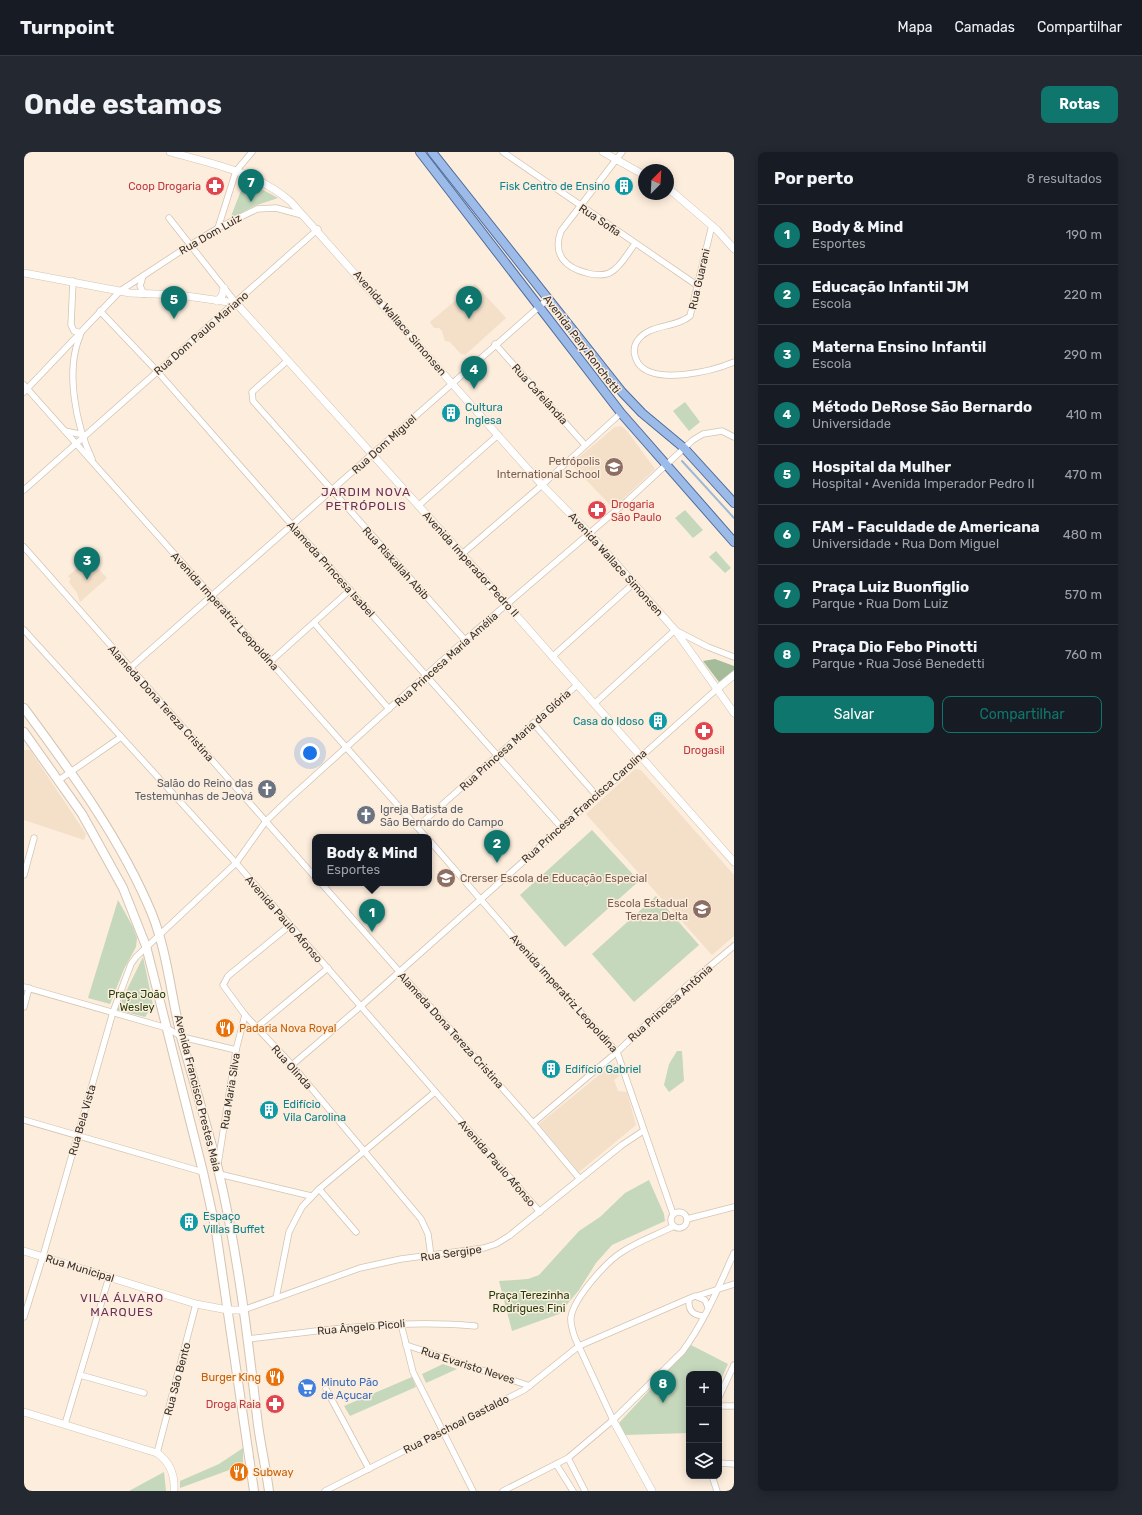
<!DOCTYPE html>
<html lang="pt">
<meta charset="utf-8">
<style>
body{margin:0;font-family:Rubik,sans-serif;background:#242831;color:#f1f3f6}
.controls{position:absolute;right:12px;bottom:12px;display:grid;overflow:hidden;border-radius:8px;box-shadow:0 2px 10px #0003}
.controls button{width:36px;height:36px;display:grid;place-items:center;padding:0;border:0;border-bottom:1px solid #363941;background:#171b24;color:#f1f3f6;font:20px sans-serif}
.compass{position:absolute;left:614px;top:12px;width:36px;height:36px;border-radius:50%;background:#171b24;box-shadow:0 2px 10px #0003;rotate:24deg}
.you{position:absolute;left:286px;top:601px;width:14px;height:14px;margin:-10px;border:3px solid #fff;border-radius:50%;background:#1a73e8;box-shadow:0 0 0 6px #1a73e833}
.badge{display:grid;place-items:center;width:26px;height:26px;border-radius:50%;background:#0f766e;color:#fff;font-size:13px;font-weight:700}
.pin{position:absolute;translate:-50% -33px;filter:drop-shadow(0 1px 2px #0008)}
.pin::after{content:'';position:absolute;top:21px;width:14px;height:12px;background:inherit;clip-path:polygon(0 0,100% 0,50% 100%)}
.popup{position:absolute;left:288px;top:682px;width:120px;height:52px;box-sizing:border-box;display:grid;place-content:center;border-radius:8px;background:#171b24;filter:drop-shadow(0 1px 3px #0005);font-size:13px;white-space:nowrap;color:#9ea1a6}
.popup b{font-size:15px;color:#f1f3f6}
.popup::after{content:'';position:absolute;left:50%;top:100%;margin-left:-8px;border:8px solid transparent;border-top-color:#171b24}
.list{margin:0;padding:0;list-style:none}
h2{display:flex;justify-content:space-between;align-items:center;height:52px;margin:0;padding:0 16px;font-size:17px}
h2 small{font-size:13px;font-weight:400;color:#9ea1a6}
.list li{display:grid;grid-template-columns:26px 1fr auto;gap:12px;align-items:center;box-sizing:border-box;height:60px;padding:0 16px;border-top:1px solid #363941}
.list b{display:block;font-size:15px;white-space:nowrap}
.list p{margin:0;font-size:13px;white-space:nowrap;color:#9ea1a6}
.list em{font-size:13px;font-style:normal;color:#9ea1a6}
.actions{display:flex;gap:8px;padding:12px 16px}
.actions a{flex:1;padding:9px 0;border:1px solid #0f766e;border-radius:8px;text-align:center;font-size:14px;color:#0f766e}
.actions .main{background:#0f766e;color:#fff}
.icon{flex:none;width:22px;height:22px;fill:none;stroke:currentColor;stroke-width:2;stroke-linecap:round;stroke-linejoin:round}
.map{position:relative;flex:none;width:710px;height:1339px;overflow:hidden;border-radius:8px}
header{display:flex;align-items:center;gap:24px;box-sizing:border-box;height:56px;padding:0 20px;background:#171b24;border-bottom:1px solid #363941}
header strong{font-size:19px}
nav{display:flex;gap:22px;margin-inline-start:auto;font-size:14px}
.intro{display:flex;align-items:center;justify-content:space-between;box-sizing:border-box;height:96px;padding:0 24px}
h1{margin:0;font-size:28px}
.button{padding:10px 18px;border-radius:8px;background:#0f766e;color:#fff;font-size:14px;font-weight:700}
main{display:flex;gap:24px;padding:0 24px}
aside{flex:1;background:#171b24;border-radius:8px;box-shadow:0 2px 10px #0003}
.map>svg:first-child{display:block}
.built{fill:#f4dfc9}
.green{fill:#c5d8bc}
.forest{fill:#a5bc9a}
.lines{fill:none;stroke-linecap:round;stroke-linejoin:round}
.stream{stroke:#9cb9d7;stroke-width:2}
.minor-casing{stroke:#d3c4b3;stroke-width:7}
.tertiary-casing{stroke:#d3c4b3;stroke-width:8}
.secondary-casing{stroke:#d3c4b3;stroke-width:10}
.primary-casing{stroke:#4e6d9b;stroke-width:10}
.minor{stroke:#fff;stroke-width:5.5}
.tertiary{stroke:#fff;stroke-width:7}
.secondary{stroke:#fff;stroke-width:8}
.primary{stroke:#9dbbe8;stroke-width:8}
.labels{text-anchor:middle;stroke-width:3;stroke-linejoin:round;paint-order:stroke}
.health-label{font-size:11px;fill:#be3a42;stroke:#fdeddc;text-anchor:end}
.culture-label{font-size:11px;fill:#0d838f;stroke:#fdeddc;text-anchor:start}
.street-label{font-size:11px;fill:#37312b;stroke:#fdeddc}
.education-label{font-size:11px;fill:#785e54;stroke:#fdeddc;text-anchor:end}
.worship-label{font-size:11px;fill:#5b616d;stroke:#fdeddc;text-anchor:end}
.park-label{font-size:11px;fill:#1d3b08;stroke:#fdeddc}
.food-label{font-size:11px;fill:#c56008;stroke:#fdeddc;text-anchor:start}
.shop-label{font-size:11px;fill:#366cbe;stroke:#fdeddc;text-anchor:start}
.neighbourhood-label{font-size:12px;letter-spacing:1px;fill:#6a2f58;stroke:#fdeddc}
</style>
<header>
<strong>Turnpoint</strong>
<nav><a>Mapa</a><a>Camadas</a><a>Compartilhar</a></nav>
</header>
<div class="intro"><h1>Onde estamos</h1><a class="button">Rotas</a></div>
<main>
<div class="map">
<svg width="710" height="1339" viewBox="0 0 710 1339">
<rect width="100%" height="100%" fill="#fdeddc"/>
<g class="built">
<polygon points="451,132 482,166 441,203 437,202 426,190 421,189 418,179 415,176 410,176 406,170"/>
<polygon points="597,274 603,279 631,317 589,356 547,312 591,275"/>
<polygon points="65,407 83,426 56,450 53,441 45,430 47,427 44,424"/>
<polygon points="0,598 6,598 62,682 60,688 0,668"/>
<polygon points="611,617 617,618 710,723 710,784 688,803 562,662"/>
<polygon points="590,911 595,924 590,928 594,939 603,940 612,973 555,1020 515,972"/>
</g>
<g class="green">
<polygon points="221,28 254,46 230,54 206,67"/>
<polygon points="661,250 676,270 665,279 649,259"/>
<polygon points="661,358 679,378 669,386 651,366"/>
<polygon points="692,399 707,416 701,421 685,405"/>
<polygon points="568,678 615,729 541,795 496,743"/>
<polygon points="632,744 675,793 610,850 568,802"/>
<polygon points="94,748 109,775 113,786 112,795 100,817 86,852 64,846"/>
<polygon points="119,805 129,853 121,865 93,858"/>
<polygon points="653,899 658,899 660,929 645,940 640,933 645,912"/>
<polygon points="625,1028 640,1062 641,1069 588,1093 572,1111 555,1138 535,1162 488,1179 475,1129 504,1127 515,1123 555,1079 576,1065 601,1041"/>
<polygon points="665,1192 704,1212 695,1232 695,1222 665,1222 665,1281 601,1283 595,1271 658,1203"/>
<polygon points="419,1212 433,1217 402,1231 398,1222"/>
<polygon points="388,1225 392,1235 326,1264 320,1254"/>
<polygon points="219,1296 219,1313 156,1336 156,1329 195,1312"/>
<polygon points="140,1320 142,1339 105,1339"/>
</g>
<polygon class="forest" points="691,507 710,514 710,518 695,530 679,509"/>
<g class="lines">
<polyline class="stream" points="658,309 710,366"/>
<g class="minor-casing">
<g id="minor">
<polyline points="479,0 674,134"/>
<path d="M598 0 537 79C528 103 542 116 563 121 570 123 581 124 587 120 597 115 604 100 611 92"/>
<polyline points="145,66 212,151"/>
<path d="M688 73 666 164C651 177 623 171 612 191 609 197 610 205 614 211 630 234 689 219 710 210"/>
<polyline points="194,76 212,19 228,0"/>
<polyline points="119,124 116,134 120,142"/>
<polyline points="49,129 47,173 50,179 57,181"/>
<polyline points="76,159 133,219 268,373 537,675"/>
<path d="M56 184C41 219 52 273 68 307"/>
<polyline points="471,192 561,293"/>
<polyline points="263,209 228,240 229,249 441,488"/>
<polyline points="0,233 402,685"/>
<polyline points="0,240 96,139 166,93 194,76 233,57 252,56 278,63"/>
<polyline points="41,279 60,283"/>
<polyline points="0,338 294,77"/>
<polyline points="394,354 474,283"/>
<polyline points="0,395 291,725"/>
<polyline points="438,402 518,333 597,261"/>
<polyline points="290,471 365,557"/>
<polyline points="0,478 212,711 516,1060"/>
<polyline points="528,505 610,431"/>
<polyline points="246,510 326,438"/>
<polyline points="106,516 524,147"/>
<polyline points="570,552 651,478 684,495 710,505"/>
<polyline points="509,571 572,643"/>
<polyline points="35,628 97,585"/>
<polyline points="393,675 553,533"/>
<polyline points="405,688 524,825 593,900 649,1062"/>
<polyline points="0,723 10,686"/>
<polyline points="297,731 509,971 555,1026"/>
<polyline points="265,774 204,824 199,833 221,863 268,913 397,1067 404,1082 407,1104"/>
<polyline points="0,835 143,876 158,885 212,898"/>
<polyline points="0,855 5,836"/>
<polyline points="233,875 304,816"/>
<polyline points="268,913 337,854 694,536"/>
<polyline points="0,968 179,1020"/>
<polyline points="509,971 593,900 667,830 710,794"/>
<polyline points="194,1012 212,898 221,863"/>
<polyline points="195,1022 287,1044"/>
<polyline points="295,1037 332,1080"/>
<circle cx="655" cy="1068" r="8"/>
<polyline points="663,1067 710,1055"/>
<polyline points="673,1144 710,1132"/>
<polyline points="252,1146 265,1080 278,1055 295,1037 411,940"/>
<path d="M665 1147C664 1158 668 1163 679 1164"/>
<polyline points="219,1158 336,1116 377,1107 460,1096 472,1092 485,1084 598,993 619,979"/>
<polyline points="0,1165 19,1104 89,860 107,812 112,805 212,711 242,669 265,647 441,488 603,349 669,288 679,282 698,279 710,285"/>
<polyline points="377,1172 389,1220 449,1339"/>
<path d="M224 1187C299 1178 375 1167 451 1174"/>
<polyline points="382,1193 506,1234"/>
<polyline points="56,1223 120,1241"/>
<polyline points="302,1237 345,1317"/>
<polyline points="695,1245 710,1213"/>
<polyline points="695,1254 710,1254"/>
<path d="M589 1268 551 1186C549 1180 546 1172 547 1165 550 1146 582 1110 598 1100 614 1089 633 1083 650 1074"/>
<polyline points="41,1272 85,1125"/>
<polyline points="133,1301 172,1152"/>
<polyline points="544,1306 561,1339"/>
<polyline points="695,1311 710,1312"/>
<polyline points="532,1312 549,1339"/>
<polyline points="688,1324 693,1339"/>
<polyline points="301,1339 500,1238 555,1194 671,1144 681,1148 684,1155"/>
<path d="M479 1339 544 1306 589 1268 658 1200C680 1171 695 1134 710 1101"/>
</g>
</g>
<g class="tertiary-casing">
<g id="tertiary">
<path d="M146 0C189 12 233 20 267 50L518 333 565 381 651 478 710 561"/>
<polyline points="579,0 620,23"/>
<polyline points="644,36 693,78 710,97"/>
<polyline points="0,121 106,141 155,143 212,151 438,402 710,710"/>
<polyline points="193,149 198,144 200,136"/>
<polyline points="694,536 710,523"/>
<polyline points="0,1099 172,1152 204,1158 219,1158"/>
<path d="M0 1260 133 1301C146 1310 151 1324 150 1339"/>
<polyline points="589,1268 628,1339"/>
</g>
</g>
<g class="secondary-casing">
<g id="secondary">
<path d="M0 556C48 621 97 687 128 762 144 802 147 846 158 888 170 931 183 973 194 1017 214 1101 224 1187 234 1273 237 1295 242 1317 245 1339"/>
<polyline points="0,580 58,662 99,736 122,794 179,1020 192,1079 230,1339"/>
</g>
</g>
<g class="primary-casing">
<g id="primary">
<polyline points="396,0 597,261 710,390"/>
<polyline points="408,0 598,240 618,261 660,296 710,351"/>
</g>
</g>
<use href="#minor" class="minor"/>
<use href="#tertiary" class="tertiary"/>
<use href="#secondary" class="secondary"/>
<use href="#primary" class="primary"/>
</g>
<defs>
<g id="pharmacy-disc" transform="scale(1)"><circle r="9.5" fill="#e0444e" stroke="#fdeddc"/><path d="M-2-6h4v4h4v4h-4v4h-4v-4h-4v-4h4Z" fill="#fff"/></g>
<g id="building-disc" transform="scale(1)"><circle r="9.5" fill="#0f9aa8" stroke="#fdeddc"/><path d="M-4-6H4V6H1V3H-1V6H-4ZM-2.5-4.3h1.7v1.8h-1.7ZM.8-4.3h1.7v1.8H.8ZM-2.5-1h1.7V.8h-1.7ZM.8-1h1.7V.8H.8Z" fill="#fff"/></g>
<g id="school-disc" transform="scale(1)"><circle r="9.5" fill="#8d6e63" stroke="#fdeddc"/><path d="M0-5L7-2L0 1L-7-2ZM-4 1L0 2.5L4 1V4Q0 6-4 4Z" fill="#fff"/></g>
<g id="church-disc" transform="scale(1)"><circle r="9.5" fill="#6b7280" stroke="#fdeddc"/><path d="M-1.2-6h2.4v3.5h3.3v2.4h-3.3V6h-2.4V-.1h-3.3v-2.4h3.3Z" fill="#fff"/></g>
<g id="restaurant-disc" transform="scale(1)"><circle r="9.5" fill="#e8710a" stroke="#fdeddc"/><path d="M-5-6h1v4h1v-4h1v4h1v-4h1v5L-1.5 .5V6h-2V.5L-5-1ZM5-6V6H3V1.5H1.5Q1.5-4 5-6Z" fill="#fff"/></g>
<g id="supermarket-disc" transform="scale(1)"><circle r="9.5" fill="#3f7fe0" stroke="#fdeddc"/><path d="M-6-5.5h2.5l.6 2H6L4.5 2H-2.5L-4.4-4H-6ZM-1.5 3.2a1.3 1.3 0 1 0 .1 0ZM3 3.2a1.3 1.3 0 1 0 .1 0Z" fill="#fff"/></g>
</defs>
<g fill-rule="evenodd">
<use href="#pharmacy-disc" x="191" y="34"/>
<use href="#building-disc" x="600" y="34"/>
<use href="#building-disc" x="427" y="261"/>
<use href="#school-disc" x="590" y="315"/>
<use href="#pharmacy-disc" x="573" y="358"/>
<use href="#building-disc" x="634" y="569"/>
<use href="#pharmacy-disc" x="680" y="579"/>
<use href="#church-disc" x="243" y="637"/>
<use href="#church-disc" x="342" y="663"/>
<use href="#school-disc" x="422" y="726"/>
<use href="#school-disc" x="678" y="757"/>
<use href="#restaurant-disc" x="201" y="876"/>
<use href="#building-disc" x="527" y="917"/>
<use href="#building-disc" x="245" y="958"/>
<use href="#building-disc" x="165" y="1070"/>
<use href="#restaurant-disc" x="251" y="1225"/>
<use href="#supermarket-disc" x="283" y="1236"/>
<use href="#pharmacy-disc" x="251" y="1252"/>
<use href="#restaurant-disc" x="215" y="1320"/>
</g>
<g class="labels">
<g class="health-label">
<text x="177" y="38">Coop Drogaria</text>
<text x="587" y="356" text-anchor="start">Drogaria<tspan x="587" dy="13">São Paulo</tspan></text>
<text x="680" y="602" text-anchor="middle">Drogasil</text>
<text x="237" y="1256">Droga Raia</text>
</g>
<g class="culture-label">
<text x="586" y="38" text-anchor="end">Fisk Centro de Ensino</text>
<text x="441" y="259">Cultura<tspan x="441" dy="13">Inglesa</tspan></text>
<text x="620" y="573" text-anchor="end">Casa do Idoso</text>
<text x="541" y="921">Edifício Gabriel</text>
<text x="259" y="956">Edifício<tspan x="259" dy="13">Vila Carolina</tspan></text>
<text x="179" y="1068">Espaço<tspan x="179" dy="13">Villas Buffet</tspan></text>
</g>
<g class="street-label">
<text transform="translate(576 68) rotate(34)" y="4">Rua Sofia</text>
<text transform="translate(186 82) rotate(-30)" y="4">Rua Dom Luiz</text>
<text transform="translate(675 127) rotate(-77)" y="4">Rua Guarani</text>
<text transform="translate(376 171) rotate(49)" y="4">Avenida Wallace Simonsen</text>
<text transform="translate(177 181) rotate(-41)" y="4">Rua Dom Paulo Mariano</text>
<text transform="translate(558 192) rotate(53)" y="4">Avenida Pery Ronchetti</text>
<text transform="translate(516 242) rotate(48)" y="4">Rua Cafelândia</text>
<text transform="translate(360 292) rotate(-42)" y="4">Rua Dom Miguel</text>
<text transform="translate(372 411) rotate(48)" y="4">Rua Riskallah Abib</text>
<text transform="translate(447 412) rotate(48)" y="4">Avenida Imperador Pedro II</text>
<text transform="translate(592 412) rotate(48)" y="4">Avenida Wallace Simonsen</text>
<text transform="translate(307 417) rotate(48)" y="4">Alameda Princesa Isabel</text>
<text transform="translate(201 459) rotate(48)" y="4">Avenida Imperatriz Leopoldina</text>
<text transform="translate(422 507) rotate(-42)" y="4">Rua Princesa Maria Amélia</text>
<text transform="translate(137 551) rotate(48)" y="4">Alameda Dona Tereza Cristina</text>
<text transform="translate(491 588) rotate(-42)" y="4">Rua Princesa Maria da Glória</text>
<text transform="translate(560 654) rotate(-42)" y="4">Rua Princesa Francisca Carolina</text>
<text transform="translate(260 767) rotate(49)" y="4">Avenida Paulo Afonso</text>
<text transform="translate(540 841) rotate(48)" y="4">Avenida Imperatriz Leopoldina</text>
<text transform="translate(646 851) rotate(-42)" y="4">Rua Princesa Antônia</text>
<text transform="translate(427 878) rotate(48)" y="4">Alameda Dona Tereza Cristina</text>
<text transform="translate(268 915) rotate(48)" y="4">Rua Olinda</text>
<text transform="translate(206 939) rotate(-81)" y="4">Rua Maria Silva</text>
<text transform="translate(174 941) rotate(76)" y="4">Avenida Francisco Prestes Maia</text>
<text transform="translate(58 968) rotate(-74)" y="4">Rua Bela Vista</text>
<text transform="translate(473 1011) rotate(49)" y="4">Avenida Paulo Afonso</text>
<text transform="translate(427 1101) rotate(-8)" y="4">Rua Sergipe</text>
<text transform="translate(56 1116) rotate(17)" y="4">Rua Municipal</text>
<text transform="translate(337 1175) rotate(-5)" y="4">Rua Ângelo Picoli</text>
<text transform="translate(444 1213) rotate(18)" y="4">Rua Evaristo Neves</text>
<text transform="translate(153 1227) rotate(-75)" y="4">Rua São Bento</text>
<text transform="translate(432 1272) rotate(-27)" y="4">Rua Paschoal Gastaldo</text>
</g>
<g class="education-label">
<text x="576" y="313">Petrópolis<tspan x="576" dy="13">International School</tspan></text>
<text x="436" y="730" text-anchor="start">Crerser Escola de Educação Especial</text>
<text x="664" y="755">Escola Estadual<tspan x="664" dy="13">Tereza Delta</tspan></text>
</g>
<g class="worship-label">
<text x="229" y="635">Salão do Reino das<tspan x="229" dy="13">Testemunhas de Jeová</tspan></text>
<text x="356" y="661" text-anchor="start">Igreja Batista de<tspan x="356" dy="13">São Bernardo do Campo</tspan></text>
</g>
<g class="park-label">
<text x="113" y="846">Praça João<tspan x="113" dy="13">Wesley</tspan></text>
<text x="505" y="1147">Praça Terezinha<tspan x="505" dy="13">Rodrigues Fini</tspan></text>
</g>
<g class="food-label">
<text x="215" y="880">Padaria Nova Royal</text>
<text x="237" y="1229" text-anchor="end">Burger King</text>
<text x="229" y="1324">Subway</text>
</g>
<g class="shop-label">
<text x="297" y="1234">Minuto Pão<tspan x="297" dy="13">de Açucar</tspan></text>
</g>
<g class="neighbourhood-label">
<text x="342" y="344">JARDIM NOVA<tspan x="342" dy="14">PETRÓPOLIS</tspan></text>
<text x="98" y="1150">VILA ÁLVARO<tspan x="98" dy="14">MARQUES</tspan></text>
</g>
</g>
</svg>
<div class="controls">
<button>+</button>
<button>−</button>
<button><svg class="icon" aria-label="layers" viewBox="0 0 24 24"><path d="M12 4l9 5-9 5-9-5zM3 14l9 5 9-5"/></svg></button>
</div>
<svg class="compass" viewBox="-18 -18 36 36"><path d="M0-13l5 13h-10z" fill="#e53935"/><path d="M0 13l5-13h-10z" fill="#9ea1a6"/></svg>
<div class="you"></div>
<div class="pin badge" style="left:348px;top:780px">1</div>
<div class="popup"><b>Body &amp; Mind</b>Esportes</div>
<div class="pin badge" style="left:473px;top:711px">2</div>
<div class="pin badge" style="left:63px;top:428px">3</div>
<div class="pin badge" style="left:450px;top:237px">4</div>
<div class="pin badge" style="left:150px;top:167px">5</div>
<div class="pin badge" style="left:445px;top:167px">6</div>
<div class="pin badge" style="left:227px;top:50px">7</div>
<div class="pin badge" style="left:639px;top:1251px">8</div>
</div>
<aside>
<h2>Por perto<small>8 resultados</small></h2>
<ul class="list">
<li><span class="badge">1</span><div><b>Body &amp; Mind</b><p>Esportes</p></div><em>190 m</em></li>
<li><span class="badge">2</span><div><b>Educação Infantil JM</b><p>Escola</p></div><em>220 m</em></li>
<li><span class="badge">3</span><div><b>Materna Ensino Infantil</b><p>Escola</p></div><em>290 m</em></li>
<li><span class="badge">4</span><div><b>Método DeRose São Bernardo</b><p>Universidade</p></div><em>410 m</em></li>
<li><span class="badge">5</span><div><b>Hospital da Mulher</b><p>Hospital · Avenida Imperador Pedro II</p></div><em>470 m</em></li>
<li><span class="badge">6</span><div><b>FAM - Faculdade de Americana</b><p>Universidade · Rua Dom Miguel</p></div><em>480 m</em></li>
<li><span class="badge">7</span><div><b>Praça Luiz Buonfiglio</b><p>Parque · Rua Dom Luiz</p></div><em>570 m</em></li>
<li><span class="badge">8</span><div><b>Praça Dio Febo Pinotti</b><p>Parque · Rua José Benedetti</p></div><em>760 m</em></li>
</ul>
<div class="actions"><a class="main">Salvar</a><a>Compartilhar</a></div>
</aside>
</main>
